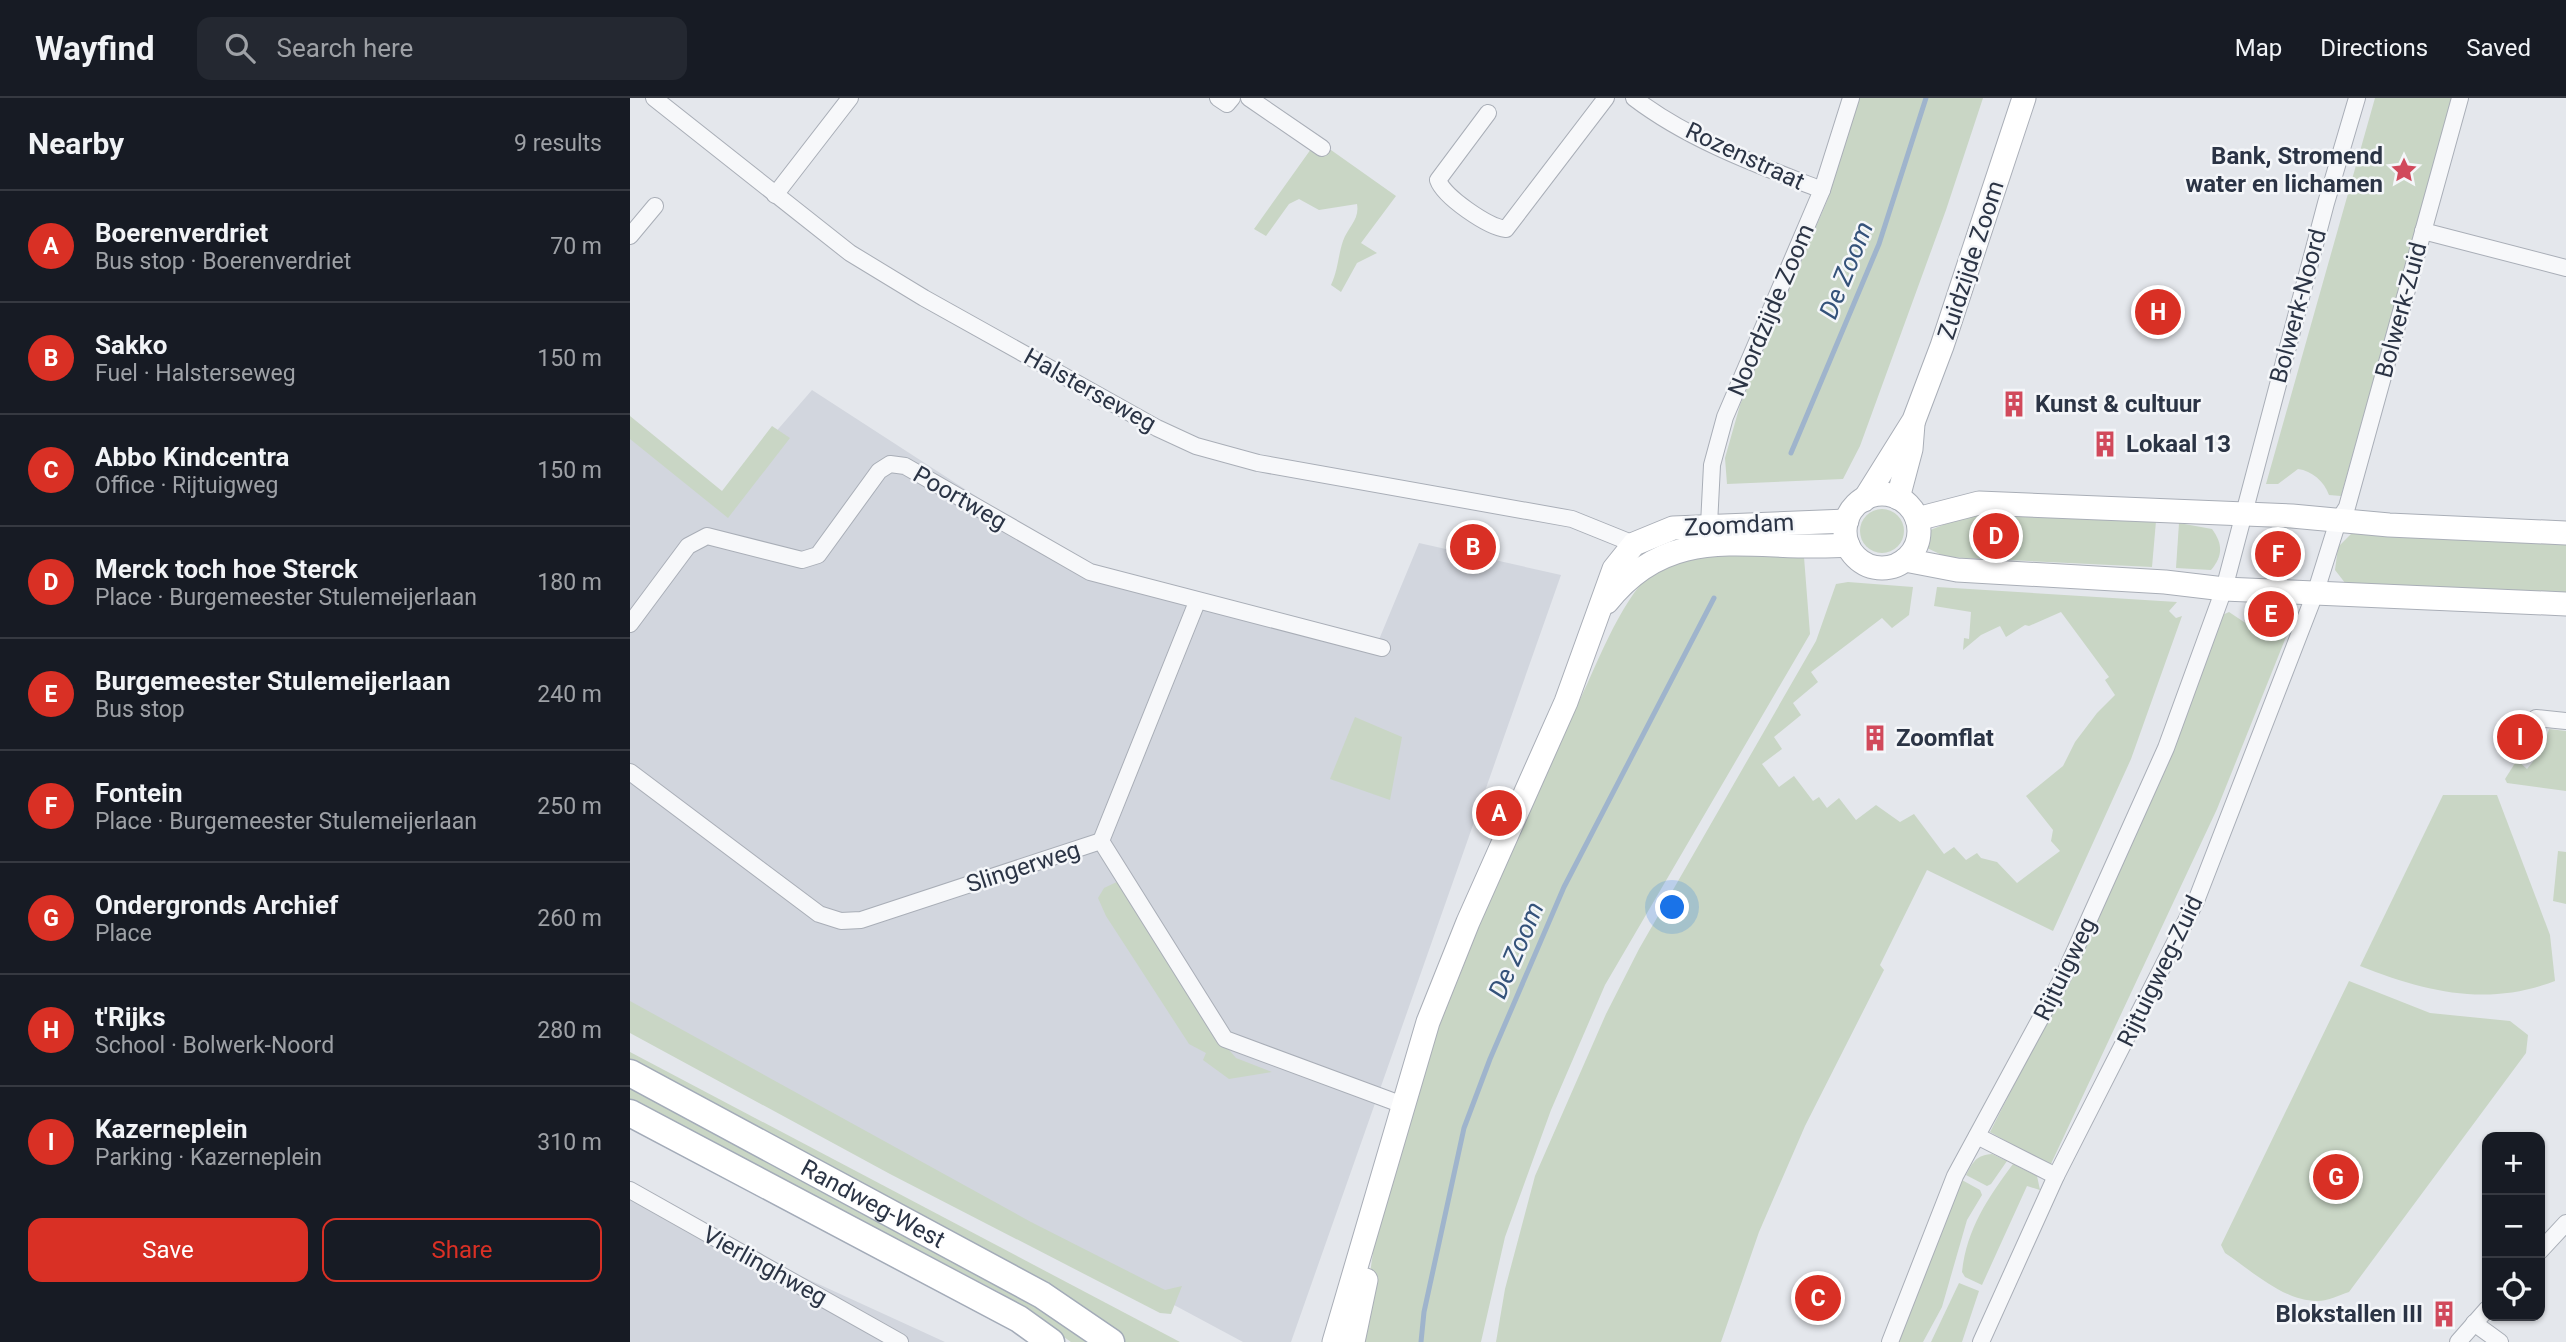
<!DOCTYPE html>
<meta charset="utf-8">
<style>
body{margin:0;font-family:Roboto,sans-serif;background:#242831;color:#f1f3f6}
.controls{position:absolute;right:21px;bottom:21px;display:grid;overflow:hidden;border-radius:14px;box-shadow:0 2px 5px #0004}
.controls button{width:63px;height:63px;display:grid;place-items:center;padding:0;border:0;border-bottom:2px solid #363941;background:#171b24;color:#f1f3f6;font:35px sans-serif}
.you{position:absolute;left:1043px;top:810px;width:24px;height:24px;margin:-18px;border:5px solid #fff;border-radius:50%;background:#1a73e8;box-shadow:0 0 0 10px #1a73e833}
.badge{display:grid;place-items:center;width:46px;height:46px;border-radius:50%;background:#d93025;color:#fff;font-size:23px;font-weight:700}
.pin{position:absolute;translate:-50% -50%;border:4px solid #fff;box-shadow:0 2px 7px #0006}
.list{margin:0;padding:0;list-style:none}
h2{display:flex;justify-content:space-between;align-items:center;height:91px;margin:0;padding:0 28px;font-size:30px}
h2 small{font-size:23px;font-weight:400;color:#9ea1a6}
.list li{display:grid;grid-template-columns:46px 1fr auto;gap:21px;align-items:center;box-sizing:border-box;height:112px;padding:0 28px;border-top:2px solid #363941}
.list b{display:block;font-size:26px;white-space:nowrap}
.list p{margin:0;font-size:23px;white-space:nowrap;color:#9ea1a6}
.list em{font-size:23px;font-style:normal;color:#9ea1a6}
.actions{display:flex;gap:14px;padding:21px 28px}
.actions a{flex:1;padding:16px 0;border:2px solid #d93025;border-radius:14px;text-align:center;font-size:24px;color:#d93025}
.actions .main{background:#d93025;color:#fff}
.icon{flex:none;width:38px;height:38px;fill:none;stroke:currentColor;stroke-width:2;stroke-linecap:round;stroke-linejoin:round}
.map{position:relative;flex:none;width:1936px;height:1244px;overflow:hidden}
header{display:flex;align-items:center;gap:42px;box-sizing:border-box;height:98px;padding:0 35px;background:#171b24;border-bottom:2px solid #363941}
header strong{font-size:33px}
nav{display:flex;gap:38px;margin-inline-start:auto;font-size:24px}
.search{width:490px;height:63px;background:#242831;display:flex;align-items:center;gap:18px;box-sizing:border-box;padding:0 24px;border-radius:14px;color:#9ea1a6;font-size:26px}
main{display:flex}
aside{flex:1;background:#171b24}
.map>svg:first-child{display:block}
.built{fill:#d2d6de}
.green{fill:#c9d6c5}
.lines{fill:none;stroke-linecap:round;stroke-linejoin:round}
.stream{stroke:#9fb4cc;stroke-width:5}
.minor-casing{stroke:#a9aeb7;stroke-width:18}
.secondary-casing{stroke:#a9aeb7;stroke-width:25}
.primary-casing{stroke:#a3abb8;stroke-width:29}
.minor{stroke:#f7f8fa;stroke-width:16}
.secondary{stroke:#fff;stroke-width:23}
.primary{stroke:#fff;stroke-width:26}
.labels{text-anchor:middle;stroke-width:5;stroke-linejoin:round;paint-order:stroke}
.street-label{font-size:24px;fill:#2b3445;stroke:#f4f6f9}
.poi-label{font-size:24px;font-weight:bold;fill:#2b3445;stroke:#f4f6f9;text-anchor:start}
.water-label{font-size:26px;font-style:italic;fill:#34527a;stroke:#f4f6f9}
</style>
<header>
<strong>Wayfind</strong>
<div class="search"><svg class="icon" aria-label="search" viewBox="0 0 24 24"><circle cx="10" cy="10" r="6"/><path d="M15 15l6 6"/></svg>Search here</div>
<nav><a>Map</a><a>Directions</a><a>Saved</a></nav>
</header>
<main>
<aside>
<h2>Nearby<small>9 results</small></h2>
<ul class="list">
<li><span class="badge">A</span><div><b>Boerenverdriet</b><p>Bus stop · Boerenverdriet</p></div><em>70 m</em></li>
<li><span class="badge">B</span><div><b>Sakko</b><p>Fuel · Halsterseweg</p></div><em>150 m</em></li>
<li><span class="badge">C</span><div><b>Abbo Kindcentra</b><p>Office · Rijtuigweg</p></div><em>150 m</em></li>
<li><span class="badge">D</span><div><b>Merck toch hoe Sterck</b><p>Place · Burgemeester Stulemeijerlaan</p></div><em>180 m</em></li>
<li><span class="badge">E</span><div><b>Burgemeester Stulemeijerlaan</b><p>Bus stop</p></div><em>240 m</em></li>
<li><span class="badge">F</span><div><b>Fontein</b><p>Place · Burgemeester Stulemeijerlaan</p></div><em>250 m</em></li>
<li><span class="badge">G</span><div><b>Ondergronds Archief</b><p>Place</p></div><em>260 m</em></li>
<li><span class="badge">H</span><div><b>t'Rijks</b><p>School · Bolwerk-Noord</p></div><em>280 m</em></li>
<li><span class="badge">I</span><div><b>Kazerneplein</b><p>Parking · Kazerneplein</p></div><em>310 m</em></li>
</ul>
<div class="actions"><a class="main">Save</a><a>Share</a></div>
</aside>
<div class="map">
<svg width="1936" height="1244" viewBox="0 0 1936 1244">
<rect width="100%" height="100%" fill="#e4e7ec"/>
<g class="built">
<polygon points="182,292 483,487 748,544 789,445 931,477 661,1244 613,1244 0,915 0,323 92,396"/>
<polygon points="0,1092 77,1135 315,1244 0,1244"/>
</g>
<g class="green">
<polygon points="1228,0 1353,0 1316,112 1230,348 1213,381 1097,386 1095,360 1110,307 1197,103"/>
<path d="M1745 0H1822L1711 398 1699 397C1694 383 1682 373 1668 371L1648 386H1636Z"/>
<path d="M681 51 686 55 701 52 766 98 731 145 747 155 727 165 711 194 701 187C708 172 708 158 713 143 718 129 730 121 727 106L689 112 669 101 659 106 636 138 624 131Z"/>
<polygon points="0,318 92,393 142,328 160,340 98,420 0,341"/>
<circle cx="1252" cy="433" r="22"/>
<polygon points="1335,418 1431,418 1526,423 1522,469 1316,459 1295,449 1298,433"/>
<path d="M1549 425 1582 431C1593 446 1593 458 1581 472L1546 470Z"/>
<polygon points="1728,429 1936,443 1936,501 1719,490 1705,472 1708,449"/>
<circle cx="1648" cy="456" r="17"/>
<path d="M1114 456 1174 459 1180 536 975 887 921 1012 875 1139 851 1244H731C738 1206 739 1167 748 1129 793 949 863 778 945 612 966 570 988 506 1022 474 1044 454 1086 458 1114 456Z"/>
<polygon points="1218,484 1283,489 1279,517 1262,530 1252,520 1181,574 1188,584 1163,605 1171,617 1144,639 1152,651 1132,666 1149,689 1164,678 1183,703 1189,699 1197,710 1209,700 1226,722 1246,707 1270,724 1284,716 1314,756 1324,749 1336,762 1347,755 1351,760 1367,764 1387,785 1430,753 1421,743 1423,732 1396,698 1433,668 1445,644 1467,615 1485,597 1475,582 1479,579 1431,514 1399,528 1395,527 1376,539 1370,528 1351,537 1333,552 1334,540 1339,541 1341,514 1304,508 1307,489 1547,504 1539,513 1546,520 1552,518 1501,661 1423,833 1297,772 1250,867 1254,872 1175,1028 1129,1134 1091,1244 866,1244 875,1191 905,1078 976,916 1009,851 1186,543 1206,486"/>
<polygon points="1599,514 1626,532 1664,519 1587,711 1420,1068 1360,1034 1414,928 1590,518"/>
<polygon points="725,619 772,639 760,702 700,681"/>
<polygon points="1919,631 1936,633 1936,693 1877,685 1875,681 1887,662 1897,671 1913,651"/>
<path d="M1813 697H1867L1920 837 1925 883C1857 909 1796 894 1730 868Z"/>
<polygon points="1928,753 1936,754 1936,806 1923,803"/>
<polygon points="491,782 594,946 606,960 642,974 599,981 573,962 576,955 559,946 476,818 468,800 474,790"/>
<path d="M1719 883 1800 915 1880 923 1898 937 1896 955 1719 1194C1709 1197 1698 1203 1688 1203 1655 1204 1622 1173 1595 1155L1591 1147Z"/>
<polygon points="0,903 401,1124 535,1192 552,1188 541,1216 530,1215 260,1076 0,935"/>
<polygon points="0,954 550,1244 492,1244 0,970"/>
<polygon points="0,989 388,1197 461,1244 441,1244 369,1194 0,1001"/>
<path d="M1362 1056 1377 1063 1361 1086 1357 1088 1336 1077C1343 1064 1346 1057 1362 1056Z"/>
<path d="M1383 1066 1407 1078 1410 1092 1397 1088 1352 1187 1335 1179 1332 1174C1337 1130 1358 1100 1383 1066Z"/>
<polygon points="1332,1082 1350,1092 1352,1097 1337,1122 1312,1209 1293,1244 1267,1244"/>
<polygon points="1329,1185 1349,1193 1332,1244 1301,1244"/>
</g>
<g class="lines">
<g class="stream">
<polyline points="1161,355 1249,146 1296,0"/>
<polyline points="791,1244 794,1214 834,1030 860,961 934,789 1084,500"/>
</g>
<g class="minor-casing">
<g id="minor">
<polyline points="24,0 220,155 294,200 527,330 566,348 628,365 942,421 1004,446"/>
<polyline points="588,0 597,6 602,0"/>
<polyline points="619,0 692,50"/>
<path d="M1004 0C1059 42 1128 67 1192 92"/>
<path d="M858 15 808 82C814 99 858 129 876 131L976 0"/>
<polyline points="145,97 220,0"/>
<polyline points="1793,133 1936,170"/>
<polyline points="0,138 25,108"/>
<polyline points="1079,427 1082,367 1095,319 1192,92 1221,0"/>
<polyline points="0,526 58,448 77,438 172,462 188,457 249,373 260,366 275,368 460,474 752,550"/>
<polyline points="1906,620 1936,623"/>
<polyline points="0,674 189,816 211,823 231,822 471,743 595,941 773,1007"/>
<polyline points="471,743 567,504"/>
<polyline points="1347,1038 1426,1078"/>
<polyline points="0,1092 270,1244"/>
<polyline points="1910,1153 1936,1125"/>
<polyline points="1844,1225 1870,1244"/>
<polyline points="1260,1244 1325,1078 1434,877 1536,650 1594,491 1696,105 1727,0"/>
<polyline points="1351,1244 1426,1078 1566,803 1686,493 1708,423 1717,409 1830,0"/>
<polyline points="1828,1244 1857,1211"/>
</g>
</g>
<g class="secondary-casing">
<g id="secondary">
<circle cx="1252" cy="433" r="37"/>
<polyline points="1268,400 1281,351 1283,326"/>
<polyline points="1234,402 1284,322 1312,248 1394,0"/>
<polyline points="1287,421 1349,405 1662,418 1759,427 1936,435"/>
<polyline points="1275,462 1327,472 1535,484 1594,491 1936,506"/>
<path d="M977 504C1044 419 1124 455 1218 447"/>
<polyline points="704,1244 798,924 838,824 936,604 984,471 1004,446 1043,430 1217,423"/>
<polyline points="723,1244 736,1182"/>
</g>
</g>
<g class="primary-casing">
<g id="primary">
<path id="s1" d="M0 975 412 1197 481 1244"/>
<polyline points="0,1015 389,1221 421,1244"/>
</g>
</g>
<use href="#minor" class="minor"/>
<use href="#secondary" class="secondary"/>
<use href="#primary" class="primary"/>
</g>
<defs>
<g id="sight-bare" transform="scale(2.1)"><path d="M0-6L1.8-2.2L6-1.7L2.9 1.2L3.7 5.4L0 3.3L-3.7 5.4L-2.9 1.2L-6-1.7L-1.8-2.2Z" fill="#d1495b" stroke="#f4f6f9" stroke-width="2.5" paint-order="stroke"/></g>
<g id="building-bare" transform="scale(2.1)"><path d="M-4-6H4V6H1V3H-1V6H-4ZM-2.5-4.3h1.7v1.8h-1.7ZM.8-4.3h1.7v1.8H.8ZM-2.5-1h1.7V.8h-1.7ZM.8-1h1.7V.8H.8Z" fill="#d1495b" stroke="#f4f6f9" stroke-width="2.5" paint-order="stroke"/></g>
</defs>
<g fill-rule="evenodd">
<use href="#sight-bare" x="1774" y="72"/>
<use href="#building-bare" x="1384" y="306"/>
<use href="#building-bare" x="1475" y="346"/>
<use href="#building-bare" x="1245" y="640"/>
<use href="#building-bare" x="1814" y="1216"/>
</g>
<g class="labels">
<g class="street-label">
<text transform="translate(1115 58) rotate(25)" y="8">Rozenstraat</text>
<text transform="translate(1341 162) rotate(-72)" y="8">Zuidzijde Zoom</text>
<text transform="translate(1668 208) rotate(-75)" y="8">Bolwerk-Noord</text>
<text transform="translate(1141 212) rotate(-67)" y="8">Noordzijde Zoom</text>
<text transform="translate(1771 212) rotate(-75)" y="8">Bolwerk-Zuid</text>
<text transform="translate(460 292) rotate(29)" y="8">Halsterseweg</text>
<text transform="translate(330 400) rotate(30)" y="8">Poortweg</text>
<text transform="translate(1109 427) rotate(-3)" y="8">Zoomdam</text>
<text transform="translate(393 769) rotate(-18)" y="8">Slingerweg</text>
<text transform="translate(1435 871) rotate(-64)" y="8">Rijtuigweg</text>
<text transform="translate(1530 873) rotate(-64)" y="8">Rijtuigweg-Zuid</text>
<text dy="8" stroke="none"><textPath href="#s1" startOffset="276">Randweg-West</textPath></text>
<text transform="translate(135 1168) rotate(29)" y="8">Vierlinghweg</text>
</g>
<g class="poi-label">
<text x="1753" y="66" text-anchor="end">Bank, Stromend<tspan x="1753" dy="28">water en lichamen</tspan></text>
<text x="1405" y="314">Kunst &amp; cultuur</text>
<text x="1496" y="354">Lokaal 13</text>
<text x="1266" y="648">Zoomflat</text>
<text x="1793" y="1224" text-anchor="end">Blokstallen III</text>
</g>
<g class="water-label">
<text transform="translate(1216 172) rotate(-68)" y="9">De Zoom</text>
<text transform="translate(886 852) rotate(-67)" y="9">De Zoom</text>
</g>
</g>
</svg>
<div class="controls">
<button>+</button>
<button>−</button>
<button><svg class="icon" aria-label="locate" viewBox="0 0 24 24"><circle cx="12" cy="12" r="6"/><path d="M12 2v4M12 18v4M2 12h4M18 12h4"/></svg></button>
</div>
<div class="you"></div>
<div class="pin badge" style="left:869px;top:715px">A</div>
<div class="pin badge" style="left:843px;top:449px">B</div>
<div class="pin badge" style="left:1188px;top:1200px">C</div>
<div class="pin badge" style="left:1366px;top:438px">D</div>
<div class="pin badge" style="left:1641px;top:516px">E</div>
<div class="pin badge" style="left:1648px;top:456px">F</div>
<div class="pin badge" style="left:1706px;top:1079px">G</div>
<div class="pin badge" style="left:1528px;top:214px">H</div>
<div class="pin badge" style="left:1890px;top:639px">I</div>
</div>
</main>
